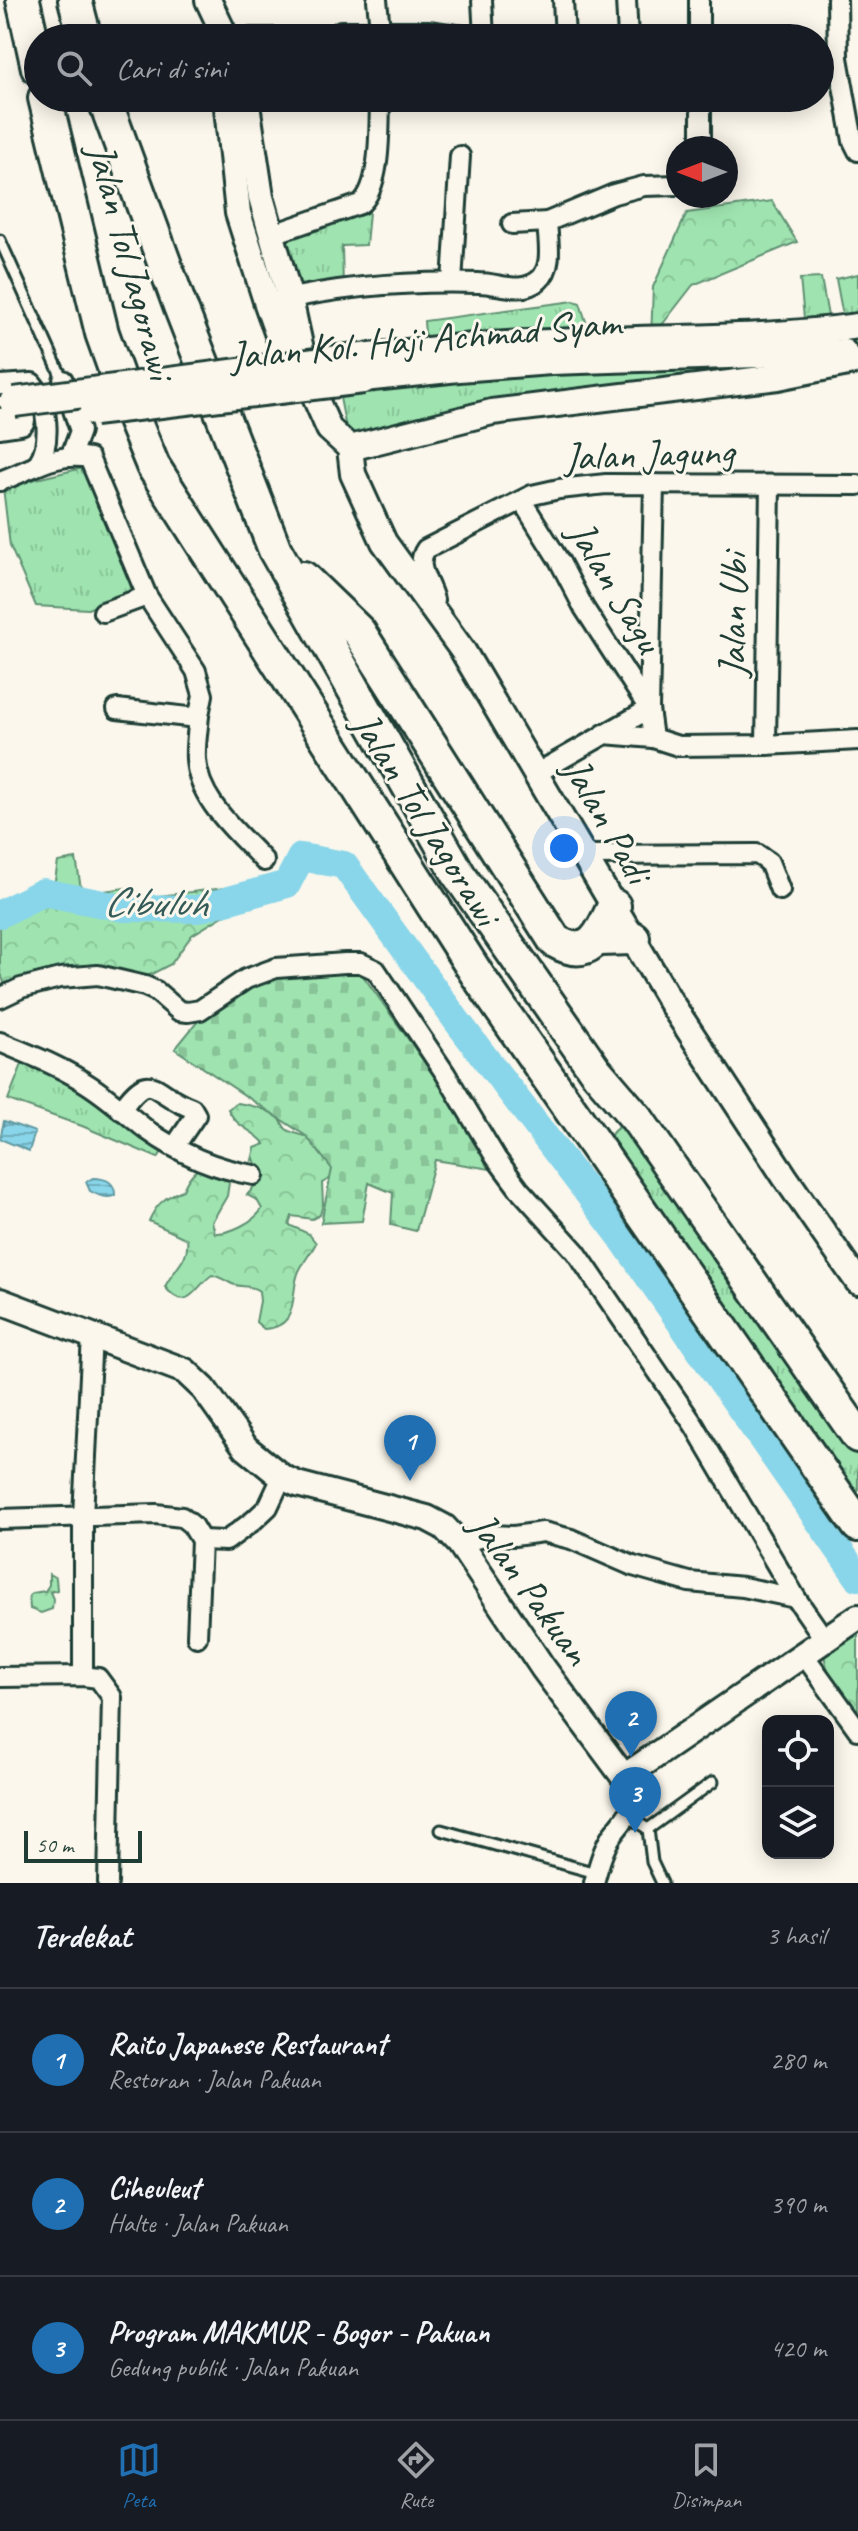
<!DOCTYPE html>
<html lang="id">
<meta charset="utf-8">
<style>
body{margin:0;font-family:Caveat,sans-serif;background:#242831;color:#f1f3f6}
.controls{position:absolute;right:24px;bottom:24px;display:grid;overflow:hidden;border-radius:16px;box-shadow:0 4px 20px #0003}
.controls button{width:72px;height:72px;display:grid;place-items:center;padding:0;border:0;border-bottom:2px solid #363941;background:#171b24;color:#f1f3f6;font:40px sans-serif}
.compass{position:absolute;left:666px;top:136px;width:72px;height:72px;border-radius:50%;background:#171b24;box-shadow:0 4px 20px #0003;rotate:270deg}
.scale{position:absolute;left:24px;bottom:20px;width:118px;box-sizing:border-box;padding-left:8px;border:4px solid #1f3d34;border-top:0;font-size:22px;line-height:28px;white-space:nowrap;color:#1f3d34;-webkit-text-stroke:6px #fbf7ec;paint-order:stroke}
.you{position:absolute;left:564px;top:848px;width:28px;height:28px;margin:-20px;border:6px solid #fff;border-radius:50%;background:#1a73e8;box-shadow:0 0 0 12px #1a73e833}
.badge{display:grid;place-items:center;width:52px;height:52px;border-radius:50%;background:#1f6fb2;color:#fff;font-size:26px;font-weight:700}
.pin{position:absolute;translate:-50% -66px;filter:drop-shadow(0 2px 4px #0008)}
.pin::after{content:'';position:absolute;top:42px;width:28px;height:24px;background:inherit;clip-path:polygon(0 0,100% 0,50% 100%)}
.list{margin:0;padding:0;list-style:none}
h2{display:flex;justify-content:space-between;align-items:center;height:104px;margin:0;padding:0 32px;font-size:34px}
h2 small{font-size:26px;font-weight:400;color:#9ea1a6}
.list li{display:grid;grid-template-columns:52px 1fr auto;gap:24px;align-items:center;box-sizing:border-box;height:144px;padding:0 32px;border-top:2px solid #363941}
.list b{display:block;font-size:30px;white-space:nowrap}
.list p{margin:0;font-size:26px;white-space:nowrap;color:#9ea1a6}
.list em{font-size:26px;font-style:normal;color:#9ea1a6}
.icon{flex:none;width:44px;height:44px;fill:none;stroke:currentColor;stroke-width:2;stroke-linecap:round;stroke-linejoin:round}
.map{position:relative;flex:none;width:858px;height:1883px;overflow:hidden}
.search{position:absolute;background:#171b24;box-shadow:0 4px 20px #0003;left:24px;right:24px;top:24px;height:88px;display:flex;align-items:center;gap:20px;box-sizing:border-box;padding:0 28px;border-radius:44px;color:#9ea1a6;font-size:30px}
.sheet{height:536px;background:#171b24}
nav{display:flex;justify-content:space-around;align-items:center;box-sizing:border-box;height:112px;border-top:2px solid #363941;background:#171b24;font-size:22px;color:#9ea1a6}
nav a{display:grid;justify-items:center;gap:4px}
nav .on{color:#1f6fb2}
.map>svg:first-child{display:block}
.grass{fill:url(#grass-tufts);stroke:#5f9072;stroke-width:2}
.forest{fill:url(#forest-crowns);stroke:#5f9072;stroke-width:2}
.cemetery{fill:url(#cemetery-stones);stroke:#5f9072;stroke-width:2}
.water{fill:url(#water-rules);stroke:#5f98a1;stroke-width:2}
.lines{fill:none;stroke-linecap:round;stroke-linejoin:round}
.river{stroke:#89d5e9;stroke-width:28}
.lane-casing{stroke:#1f3d34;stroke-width:15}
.street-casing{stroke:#1f3d34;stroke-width:24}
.secondary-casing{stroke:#1f3d34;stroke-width:30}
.primary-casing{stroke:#1f3d34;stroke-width:34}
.highway-casing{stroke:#1f3d34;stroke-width:38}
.lane{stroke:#fbf7ec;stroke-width:9}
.street{stroke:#fbf7ec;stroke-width:18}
.secondary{stroke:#fbf7ec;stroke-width:24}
.primary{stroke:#fbf7ec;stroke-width:28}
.highway{stroke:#fbf7ec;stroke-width:32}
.primary-bridge-casing{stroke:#1f3d34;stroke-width:34;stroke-linecap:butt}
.primary-bridge{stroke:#fbf7ec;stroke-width:28}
.labels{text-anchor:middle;stroke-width:6;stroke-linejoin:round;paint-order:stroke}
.street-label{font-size:40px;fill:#1f3d34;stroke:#fbf7ec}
.water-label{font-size:42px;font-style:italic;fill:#345b58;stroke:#fbf7ec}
</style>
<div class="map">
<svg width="858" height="1883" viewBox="0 0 858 1883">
<defs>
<pattern id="grass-tufts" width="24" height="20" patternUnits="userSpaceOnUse" patternTransform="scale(2)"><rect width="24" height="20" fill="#9fe4b0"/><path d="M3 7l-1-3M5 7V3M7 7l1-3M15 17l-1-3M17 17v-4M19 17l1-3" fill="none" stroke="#88c498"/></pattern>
<pattern id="forest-crowns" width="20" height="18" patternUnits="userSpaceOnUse" patternTransform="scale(2)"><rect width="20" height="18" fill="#9fe4b0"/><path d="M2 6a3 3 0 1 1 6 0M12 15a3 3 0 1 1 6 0" fill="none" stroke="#88c498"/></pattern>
<pattern id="cemetery-stones" width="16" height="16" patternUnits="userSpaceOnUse" patternTransform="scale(2)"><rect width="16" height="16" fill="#9fe4b0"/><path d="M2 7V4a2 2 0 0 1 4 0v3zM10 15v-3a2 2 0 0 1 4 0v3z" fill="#88c498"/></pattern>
<pattern id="water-rules" width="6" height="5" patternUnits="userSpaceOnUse" patternTransform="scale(2)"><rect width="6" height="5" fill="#89d5e9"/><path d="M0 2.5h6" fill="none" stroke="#6faebe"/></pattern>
</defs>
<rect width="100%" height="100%" fill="#fbf7ec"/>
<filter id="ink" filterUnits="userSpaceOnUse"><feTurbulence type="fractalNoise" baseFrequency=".0125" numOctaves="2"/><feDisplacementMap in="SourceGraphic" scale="16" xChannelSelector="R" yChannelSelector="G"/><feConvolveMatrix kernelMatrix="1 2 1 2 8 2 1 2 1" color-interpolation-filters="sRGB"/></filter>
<g filter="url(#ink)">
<g class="grass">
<polygon points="246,98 273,234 371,190 366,245 342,246 343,290 290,299 307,379 238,213"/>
<polygon points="858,274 858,313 843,316 836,279"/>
<polygon points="821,278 828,316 804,318 800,279"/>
<polygon points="574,301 580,303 592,340 426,347 424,321"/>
<polygon points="858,326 858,361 350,448 337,383"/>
<polygon points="91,466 139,588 88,609 36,606 10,546 3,487"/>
<polygon points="26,1054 166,1145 158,1158 82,1126 8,1100"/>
<path d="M630 1125 858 1456V1501L611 1143 610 1137C614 1128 620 1126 630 1125Z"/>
</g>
<g class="forest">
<polygon points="772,201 797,242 693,285 651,339 653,287 687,213"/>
<polygon points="76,859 82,894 132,887 142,898 224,888 231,911 192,935 171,964 144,978 4,983 0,970 0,913 24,889 54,886 58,862"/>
<path d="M237 1103C251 1105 268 1109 279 1118 282 1121 283 1126 286 1129 297 1137 328 1140 342 1144L331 1178 322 1183 323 1204 320 1215 312 1219 292 1216 289 1225 309 1234 316 1243C311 1253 304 1261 299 1271 289 1292 302 1327 264 1329L256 1322 260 1301 259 1291C249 1284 242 1288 232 1284 224 1280 221 1277 212 1275 195 1286 188 1315 165 1287 173 1269 190 1260 187 1239L149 1221C156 1204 166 1196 183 1190 188 1178 193 1171 205 1165L230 1176 227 1196 212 1222 215 1233C229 1234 254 1222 262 1209L257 1200 247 1195C260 1182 259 1175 254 1158L252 1160 255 1148 265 1144C251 1127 239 1131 228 1109Z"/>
<polygon points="49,1574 56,1578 57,1590 50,1592 53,1599 52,1609 41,1613 30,1609 29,1596 33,1593 45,1591 49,1585"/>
<path d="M858 1627V1722C847 1705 824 1672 824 1652Z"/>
</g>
<polygon class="cemetery" points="354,963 450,1098 496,1170 435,1160 416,1231 391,1225 393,1193 369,1183 362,1221 321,1223 332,1169 306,1136 175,1049 198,1021 281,968"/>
<g class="water">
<polygon points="4,1121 35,1132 29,1151 0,1139"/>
<path d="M93 1178C105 1178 115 1181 115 1195 108 1200 97 1195 90 1191L86 1182Z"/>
</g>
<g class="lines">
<polyline class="river" points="0,914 43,892 123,908 197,909 287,884 301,857 344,865 457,1021 619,1234 858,1577"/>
<g class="lane-casing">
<g id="lane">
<polyline points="0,240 63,380"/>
<polyline points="629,1817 648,1829 713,1782"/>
<polyline points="648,1829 652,1862 662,1883"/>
<polyline points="441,1830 596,1873"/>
</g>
</g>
<g class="street-casing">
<g id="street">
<polyline points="377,0 381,38"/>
<polyline points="482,0 484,38"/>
<polyline points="563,0 565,38"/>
<polyline points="626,0 628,38"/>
<polyline points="699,0 699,38"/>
<polyline points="837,0 838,58 853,141 858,151"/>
<polyline points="251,38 276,38"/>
<polyline points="336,38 341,31 428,31 478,38"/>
<polyline points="701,98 701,148"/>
<polyline points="512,224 547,222 614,194 644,186 678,185"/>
<path d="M273 234 360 204C382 187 379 125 380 98"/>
<polyline points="452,282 460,156"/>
<path d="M278 301C344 286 413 281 479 283 499 283 521 295 539 280 554 267 548 241 547 222"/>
<polyline points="63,380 80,431 71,455"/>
<path d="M0 385 32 383C48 401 52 443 38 463"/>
<path d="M0 481C32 470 53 452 89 458L147 596 196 671 203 695 199 715 188 717 117 709"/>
<polyline points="654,484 649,709 653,738 678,746 766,745 858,740"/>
<polyline points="522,501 560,562 584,608 649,709"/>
<path d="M434 600C430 583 414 566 426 549L532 495 559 489 606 484 858 485"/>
<polyline points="103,612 147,596"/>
<path d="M199 715C198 729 195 745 196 759 198 801 238 832 264 861"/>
<polyline points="604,734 653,738"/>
<polyline points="766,745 770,486"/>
<polyline points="537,773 649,709"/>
<polyline points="584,855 757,854 769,862 780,890"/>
<polyline points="0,998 21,988 60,978 98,975 145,986 156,991 179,1011 188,1012 200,1010 246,979 276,968 345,963 361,963 376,970 445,1073 496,1158 519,1189 576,1252 694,1425 796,1598 825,1640"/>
<path d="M0 1042C30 1055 61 1066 89 1085 109 1098 128 1115 147 1130 179 1153 216 1169 254 1175"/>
<path d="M121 1110C152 1065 152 1094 192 1108L196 1115 175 1146"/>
<polyline points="0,1519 156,1514 182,1517 192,1525 201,1540 197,1637"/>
<polyline points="201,1540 226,1541 253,1521 268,1507 282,1477"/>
<polyline points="460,1544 489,1535 514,1536 543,1532 571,1539 633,1566 689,1582 743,1587 796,1598"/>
<polyline points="804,1655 858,1730"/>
<polyline points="83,1676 83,1516 92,1335"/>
<polyline points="0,1677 83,1676 98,1678 112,1697 108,1883"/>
<path d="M594 1883C598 1867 603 1848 613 1834 631 1810 640 1808 624 1777"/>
</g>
</g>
<g class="secondary-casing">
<g id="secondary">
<polyline points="208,0 226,38"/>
<polyline points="226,98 238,213 267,304 284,352 307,379 329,429 350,448 353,474 384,542 463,651 671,1003 785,1177 858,1282"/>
<polyline points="246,98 261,197 290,299 307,377"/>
<path d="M362 357C434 348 504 343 576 341 671 337 764 339 858 326"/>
<polyline points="363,379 459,369 551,362 844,352"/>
<polyline points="350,448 492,412 778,377 858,361"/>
<polyline points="0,1301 185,1371 204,1389 246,1448 282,1477 297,1484 427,1518 444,1527 460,1544 543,1668 624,1777 858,1617"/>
</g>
</g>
<g class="primary-casing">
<polyline id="primary" points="0,423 20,420"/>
</g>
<g class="highway-casing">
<g id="highway">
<polyline points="23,0 38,68"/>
<polyline points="75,0 85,38"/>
<polyline points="45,98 102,333 127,403 153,466 478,976 858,1525"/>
<polyline points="104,98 180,306 275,550 459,875 595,1070 637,1119 858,1436"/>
<path d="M303 578 359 632 555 941C591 962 601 934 614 906"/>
<polyline points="599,939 633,938"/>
</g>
</g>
<use href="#lane" class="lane"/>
<use href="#street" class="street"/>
<use href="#secondary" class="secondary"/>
<use href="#primary" class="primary"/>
<use href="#highway" class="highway"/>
<g class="primary-bridge-casing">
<g id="primary-bridge">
<polyline points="14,402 362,357"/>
<polyline points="94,411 363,379"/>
</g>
</g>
<use href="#primary-bridge" class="primary-bridge"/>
</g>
</g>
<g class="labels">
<g class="street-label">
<text transform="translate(132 261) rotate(75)" y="14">Jalan Tol Jagorawi</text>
<text transform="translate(425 338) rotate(-5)" y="14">Jalan Kol. Haji Achmad Syam</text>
<text transform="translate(649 453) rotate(-2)" y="14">Jalan Jagung</text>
<text transform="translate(616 586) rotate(59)" y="14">Jalan Sagu</text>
<text transform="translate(732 615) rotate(-89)" y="14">Jalan Ubi</text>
<text transform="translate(427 818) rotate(58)" y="14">Jalan Tol Jagorawi</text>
<text transform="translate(608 820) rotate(60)" y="14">Jalan Padi</text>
<text transform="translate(531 1588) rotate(54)" y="14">Jalan Pakuan</text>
</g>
<g class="water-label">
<text transform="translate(155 901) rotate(1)" y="15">Cibuluh</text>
</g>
</g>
</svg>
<div class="controls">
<button><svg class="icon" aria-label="locate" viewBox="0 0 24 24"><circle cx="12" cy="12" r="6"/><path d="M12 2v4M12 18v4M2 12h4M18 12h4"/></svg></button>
<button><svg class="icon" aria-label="layers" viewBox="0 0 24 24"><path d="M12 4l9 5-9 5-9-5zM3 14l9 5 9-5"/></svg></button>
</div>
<svg class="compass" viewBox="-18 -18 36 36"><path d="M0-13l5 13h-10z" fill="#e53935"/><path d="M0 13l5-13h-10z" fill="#9ea1a6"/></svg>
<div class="scale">50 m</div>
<div class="you"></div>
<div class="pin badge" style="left:410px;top:1481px">1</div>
<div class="pin badge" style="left:631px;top:1757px">2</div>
<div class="pin badge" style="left:635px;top:1833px">3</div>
<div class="search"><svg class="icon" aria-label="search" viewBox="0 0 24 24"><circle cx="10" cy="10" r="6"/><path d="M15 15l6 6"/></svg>Cari di sini</div>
</div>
<section class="sheet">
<h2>Terdekat<small>3 hasil</small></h2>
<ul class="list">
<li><span class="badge">1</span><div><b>Raito Japanese Restaurant</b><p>Restoran · Jalan Pakuan</p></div><em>280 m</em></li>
<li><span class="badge">2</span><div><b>Ciheuleut</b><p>Halte · Jalan Pakuan</p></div><em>390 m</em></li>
<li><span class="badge">3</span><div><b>Program MAKMUR - Bogor - Pakuan</b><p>Gedung publik · Jalan Pakuan</p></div><em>420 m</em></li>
</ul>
</section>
<nav>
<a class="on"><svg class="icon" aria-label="map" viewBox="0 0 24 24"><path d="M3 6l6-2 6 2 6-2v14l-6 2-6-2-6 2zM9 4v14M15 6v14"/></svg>Peta</a>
<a><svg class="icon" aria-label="directions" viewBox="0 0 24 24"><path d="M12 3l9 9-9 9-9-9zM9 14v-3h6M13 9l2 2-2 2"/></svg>Rute</a>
<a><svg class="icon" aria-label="saved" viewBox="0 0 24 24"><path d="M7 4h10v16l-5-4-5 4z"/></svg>Disimpan</a>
</nav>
